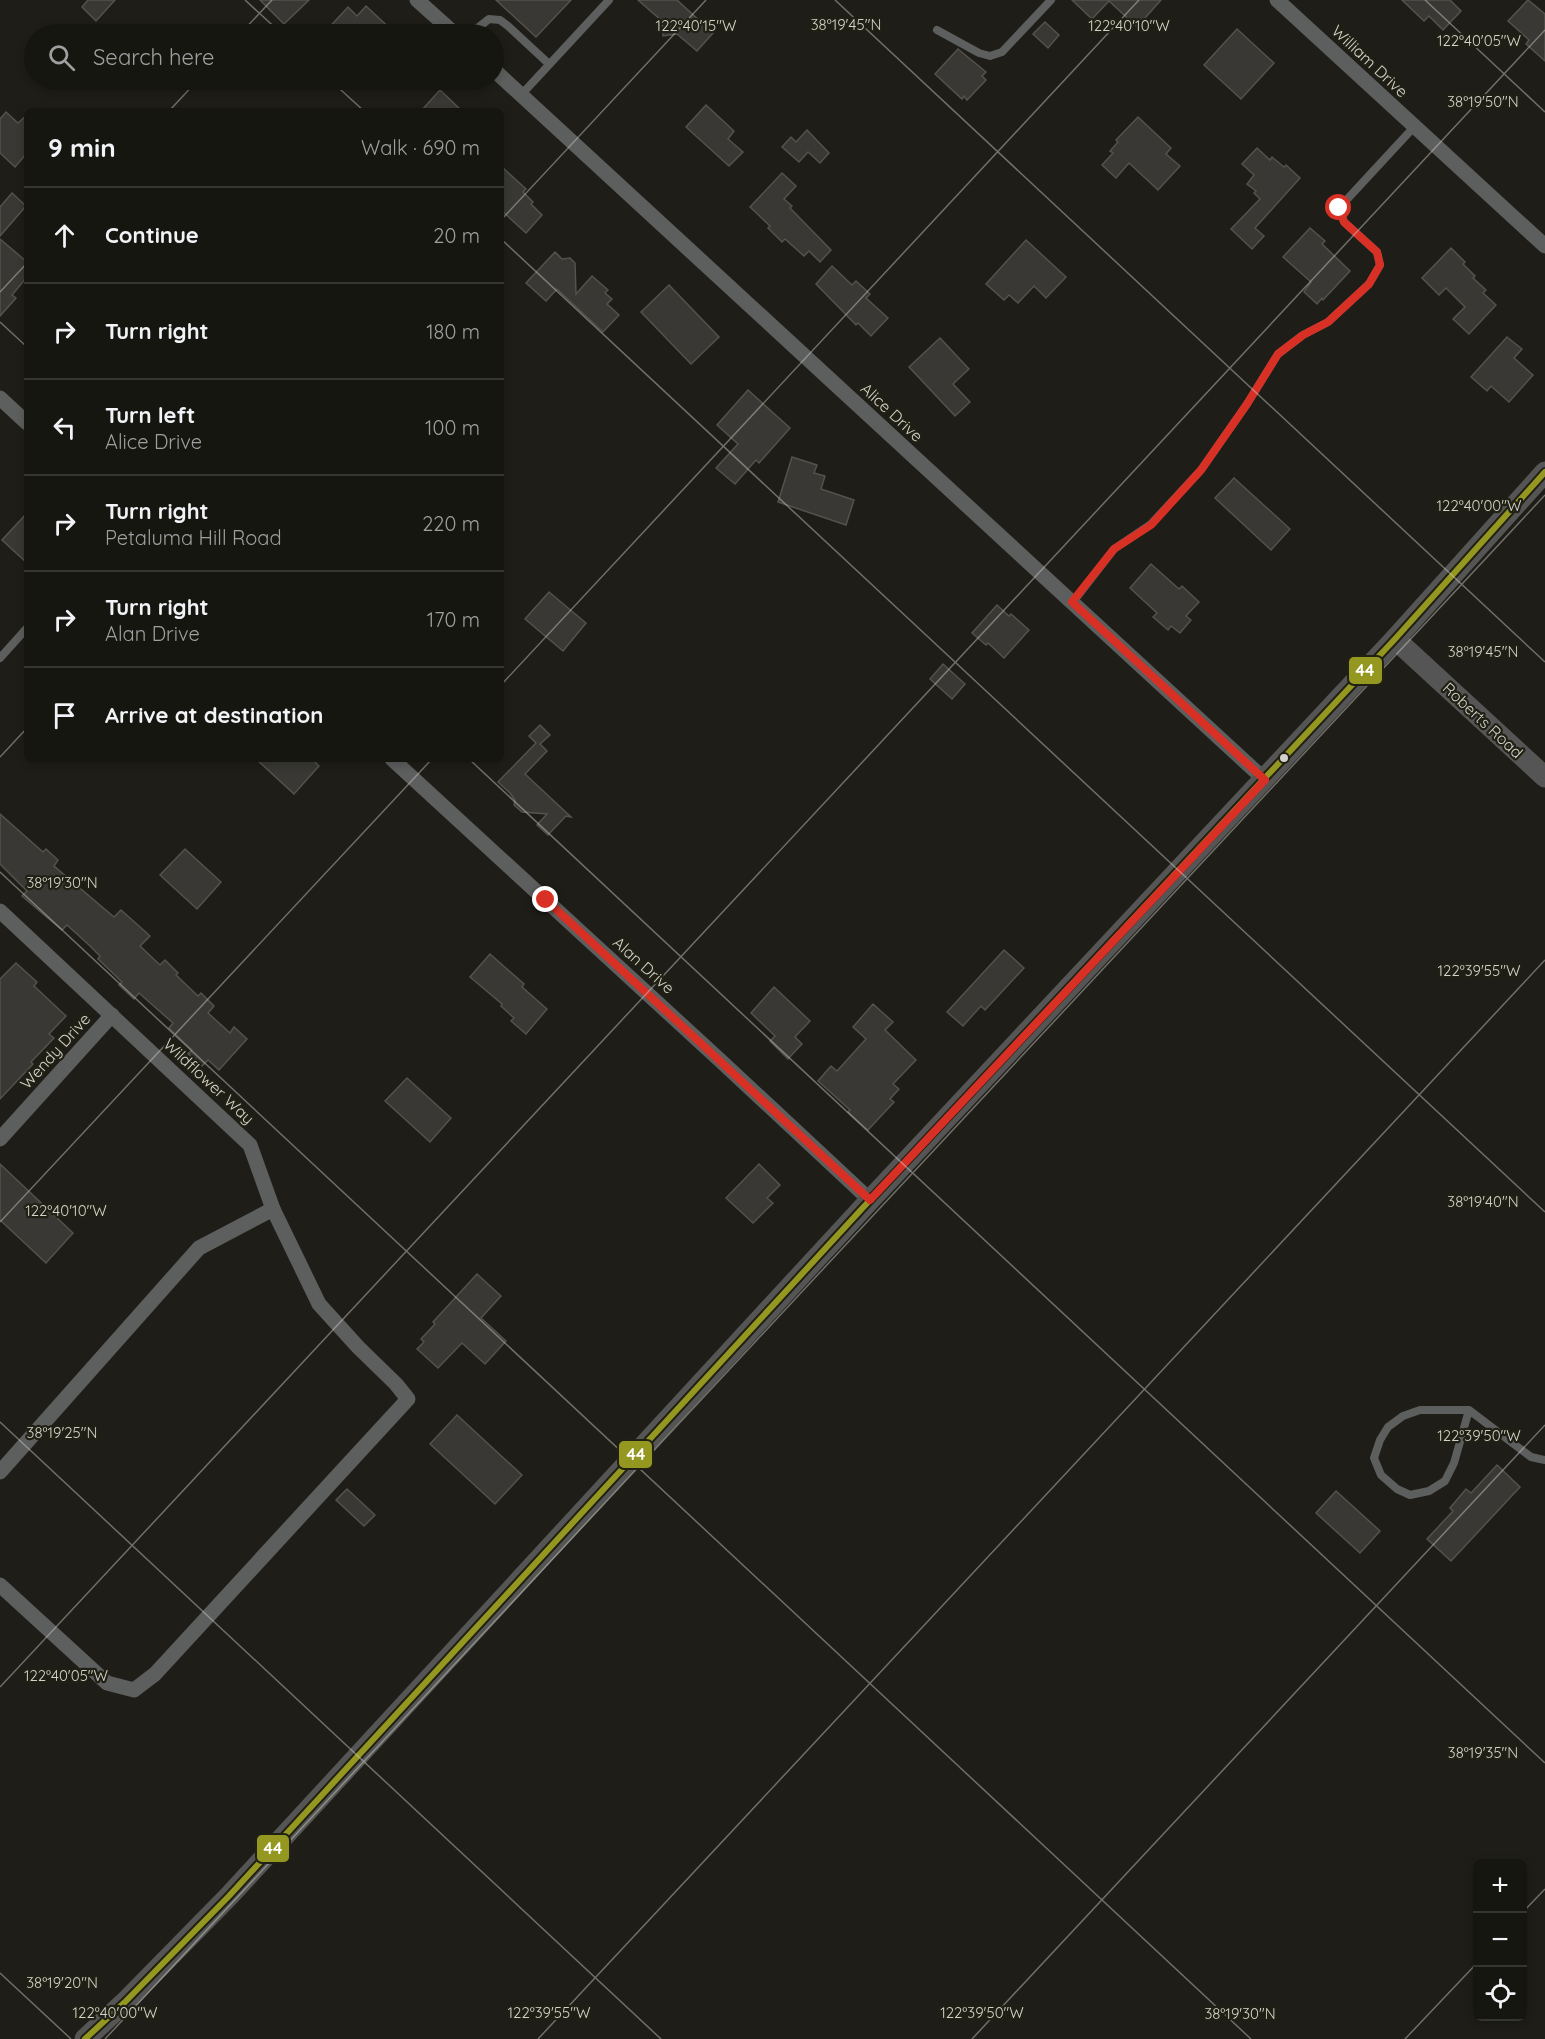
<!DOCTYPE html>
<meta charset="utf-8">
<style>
body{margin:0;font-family:Quicksand,sans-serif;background:#23231f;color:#f1f3f6}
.controls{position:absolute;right:18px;bottom:18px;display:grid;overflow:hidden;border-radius:9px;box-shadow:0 3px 9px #0003}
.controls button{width:54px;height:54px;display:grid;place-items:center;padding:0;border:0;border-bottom:2px solid #353531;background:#161611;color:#f1f3f6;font:30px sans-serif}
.stop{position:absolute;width:18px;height:18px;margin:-14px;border:4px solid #d93025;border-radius:50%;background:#fff}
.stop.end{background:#d93025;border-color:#fff;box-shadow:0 2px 6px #0008}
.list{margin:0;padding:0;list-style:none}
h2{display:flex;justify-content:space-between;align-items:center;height:78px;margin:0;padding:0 24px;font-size:26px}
h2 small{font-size:20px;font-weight:400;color:#9e9f9f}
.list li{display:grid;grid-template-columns:39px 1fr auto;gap:18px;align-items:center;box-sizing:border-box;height:96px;padding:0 24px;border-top:2px solid #353531}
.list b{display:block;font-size:22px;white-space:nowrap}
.list p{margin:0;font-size:20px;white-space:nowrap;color:#9e9f9f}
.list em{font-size:20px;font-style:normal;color:#9e9f9f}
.icon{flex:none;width:33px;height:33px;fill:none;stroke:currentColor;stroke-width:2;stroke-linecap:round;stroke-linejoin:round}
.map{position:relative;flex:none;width:1545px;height:2039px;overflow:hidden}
.search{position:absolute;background:#161611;box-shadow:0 3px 9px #0003;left:24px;top:24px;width:480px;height:66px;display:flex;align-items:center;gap:15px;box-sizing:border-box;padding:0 21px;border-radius:33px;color:#9e9f9f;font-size:22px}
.panel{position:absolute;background:#161611;box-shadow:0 3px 9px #0003;left:24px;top:108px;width:480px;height:654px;border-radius:9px}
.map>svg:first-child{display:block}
.building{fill:#393834;stroke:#53524c;stroke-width:1.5}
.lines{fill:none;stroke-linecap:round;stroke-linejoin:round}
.lane{stroke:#5d5e5e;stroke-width:8}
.street{stroke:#5d5e5e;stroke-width:15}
.secondary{stroke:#555;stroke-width:21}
.bus-1-casing{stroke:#212014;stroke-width:10}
.bus-1{stroke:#949821;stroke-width:6}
.route{stroke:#d93025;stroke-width:8}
.ticks{fill:none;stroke:#d3d3cb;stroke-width:1.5;stroke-opacity:0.45}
.bus-dot{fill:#d3d3cb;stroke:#212014;stroke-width:2}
.labels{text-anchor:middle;stroke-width:4.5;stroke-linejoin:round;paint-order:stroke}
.street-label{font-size:16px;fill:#d3d3cb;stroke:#212014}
.ticks-label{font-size:15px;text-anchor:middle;fill:#d3d3cb;stroke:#212014;stroke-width:4.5;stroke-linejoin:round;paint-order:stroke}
.line-badge{stroke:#212014;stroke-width:2}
.badge-label{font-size:16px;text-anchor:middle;font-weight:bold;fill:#fff}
</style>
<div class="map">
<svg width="1545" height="2039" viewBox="0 0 1545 2039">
<rect width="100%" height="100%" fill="#1e1d17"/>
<g class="building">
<polygon points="88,0 115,0 96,21 82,7"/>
<polygon points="260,0 309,0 284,24"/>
<polygon points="496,0 571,0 536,37"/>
<polygon points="638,0 677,0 713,33 697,51 677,34 663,36 662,21"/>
<polygon points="1072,0 1161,0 1137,27 1109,1 1092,19"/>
<polygon points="1402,0 1450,0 1461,11 1443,30 1429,16 1424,21"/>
<polygon points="1528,0 1545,14 1545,61 1526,44 1529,40 1508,21"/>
<polygon points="366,6 396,34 323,34 348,7 357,16"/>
<polygon points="1045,22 1059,35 1048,48 1033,34"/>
<polygon points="1237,29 1274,63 1241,99 1204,65"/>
<polygon points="958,49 986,72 982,76 986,80 967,100 964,96 962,99 935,74"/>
<polygon points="440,90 462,111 421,111"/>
<polygon points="706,105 734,131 728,139 743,152 729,166 686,127"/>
<polygon points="6,112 18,123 27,115 27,153 15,167 0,153 0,119"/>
<polygon points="1138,117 1171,148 1166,154 1180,166 1158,190 1129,163 1116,178 1102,165 1113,153 1110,151 1118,142 1116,140"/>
<polygon points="807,130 829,153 820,163 808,152 799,162 782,147 791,137 796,142"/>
<polygon points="1257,148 1270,160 1272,157 1284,167 1286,165 1300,178 1255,228 1264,236 1252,249 1231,229 1260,199 1254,193 1256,191 1247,184 1254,175 1242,164"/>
<polygon points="501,166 526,189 523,192 533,202 531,204 542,215 526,233 501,210"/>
<polygon points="782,173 796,186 784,199 792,206 790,208 831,250 820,262 809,251 804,256 785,239 782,242 768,228 770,226 750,207"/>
<polygon points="12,193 26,206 0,236 0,207"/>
<polygon points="1310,228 1325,241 1322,244 1350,271 1323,300 1322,298 1317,304 1304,292 1311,282 1283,257"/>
<polygon points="0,239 27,262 27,277 12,295 16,298 0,316"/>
<polygon points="1026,240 1066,277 1046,298 1034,286 1018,303 1009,295 1004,300 986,284"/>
<polygon points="1451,248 1465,262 1463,264 1475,276 1473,278 1486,290 1483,293 1496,305 1469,334 1453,319 1465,307 1446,288 1439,295 1422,278"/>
<polygon points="555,252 562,259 570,258 575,263 576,294 592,276 608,290 605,293 612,299 607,304 619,315 603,332 557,289 546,301 526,283"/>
<polygon points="832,266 852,285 856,281 870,294 866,298 888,318 871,336 858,323 856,325 816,284"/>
<polygon points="669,285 719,337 691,364 641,312"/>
<polygon points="1507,337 1522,349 1514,358 1533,375 1509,402 1491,386 1487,391 1471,377"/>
<polygon points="940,338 969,369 953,384 970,402 955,416 909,367"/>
<polygon points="748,390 790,428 759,463 756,460 735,484 716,468 738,444 717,425"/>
<polygon points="792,457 817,465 814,473 825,476 821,489 854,500 846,525 778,502"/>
<polygon points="1234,478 1290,529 1271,550 1215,498"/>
<polygon points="27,513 27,563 2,540"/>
<polygon points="1151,564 1179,589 1182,586 1199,602 1186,616 1191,620 1180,633 1171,626 1168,630 1153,617 1157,613 1130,588"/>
<polygon points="549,592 586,623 563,651 525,619"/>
<polygon points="997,605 1009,616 1011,614 1029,630 1004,658 988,643 986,645 972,633"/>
<polygon points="943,664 965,684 952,699 930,679"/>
<polygon points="540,725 550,735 540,744 547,751 525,774 571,817 566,816 548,835 537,825 547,814 522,812 514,805 515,800 510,793 498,782 536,743 529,736"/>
<polygon points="256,759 312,759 319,766 294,794"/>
<polygon points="0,814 43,852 46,849 58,860 54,866 114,917 121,910 150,936 140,946 160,965 165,960 178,973 176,975 198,996 201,993 214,1006 208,1013 230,1033 234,1027 247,1039 219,1070 208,1060 202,1066 188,1054 192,1050 169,1028 173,1023 139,993 134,999 119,985 122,982 98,959 100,956 89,945 67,925 62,930 22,896 27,891 0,864"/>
<polygon points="185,849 221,882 197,909 160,875"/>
<polygon points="1004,950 1024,968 985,1010 981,1006 963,1026 947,1012"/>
<polygon points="490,954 524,984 522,987 547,1009 526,1034 511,1021 514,1018 501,1006 502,1004 470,977"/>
<polygon points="16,963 37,982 34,986 66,1016 49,1034 54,1038 31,1062 33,1064 0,1099 0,979"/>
<polygon points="774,987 810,1021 795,1037 802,1044 788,1059 770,1041 775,1036 751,1013"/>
<polygon points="873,1004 893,1022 885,1030 916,1060 893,1084 899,1089 890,1099 894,1102 868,1130 848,1112 850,1110 818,1081 831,1066 837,1071 866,1039 853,1027"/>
<polygon points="407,1078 451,1118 430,1142 385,1101"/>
<polygon points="0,1164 73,1233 46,1263 0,1220"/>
<polygon points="759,1164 780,1185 767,1198 773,1203 753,1223 726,1198"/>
<polygon points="477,1274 501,1296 481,1318 506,1341 485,1364 462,1343 438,1368 417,1349 424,1342 421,1339 435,1324 433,1322"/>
<polygon points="457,1415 522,1475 495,1504 430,1444"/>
<polygon points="1497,1465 1520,1487 1451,1561 1427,1539 1453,1511 1450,1508 1466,1489 1471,1493"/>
<polygon points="347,1489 375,1515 364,1526 336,1500"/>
<polygon points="1336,1491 1380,1531 1360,1553 1316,1513"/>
</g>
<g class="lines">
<g class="lane">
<polyline points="937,30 979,53 990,56 1002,52 1051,0"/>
<polyline points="470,34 489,19 500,20 508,26 549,64"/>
<polyline points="521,95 609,0"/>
<polyline points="1073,602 1114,549 1151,524 1201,470 1247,404 1278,354 1303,335 1328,322 1369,284 1380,265 1377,252 1344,222 1339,208 1414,127"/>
<polyline points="0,658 27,628"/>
<polyline points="1469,1410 1454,1463 1445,1481 1429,1491 1410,1495 1397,1489 1381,1475 1374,1458 1380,1440 1388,1427 1403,1416 1420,1410 1469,1410 1531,1457 1545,1460"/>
</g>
<g class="street">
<polyline points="417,0 455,34"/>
<polyline points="1277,0 1545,246"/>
<polyline points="494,70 1265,780"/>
<polyline points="0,398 27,423"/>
<polyline points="392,759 723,1063 870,1200"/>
<polyline points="0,911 250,1145 273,1209 319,1304 358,1347 396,1384 408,1399 155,1674 134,1690 107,1683 0,1585"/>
<polyline points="0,1139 112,1015"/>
<polyline points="0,1472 199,1248 273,1209"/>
</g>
<g class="secondary">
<polyline points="1395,639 1545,777"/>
<polyline points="85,2039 125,2002 229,1896 870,1200 1395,639 1545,472"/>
</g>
<g class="bus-1-casing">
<polyline id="bus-1" points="85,2039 125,2002 229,1896 870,1200 1395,639 1545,472"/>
</g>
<use href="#bus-1" class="bus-1"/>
</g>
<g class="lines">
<polyline class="route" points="546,900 870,1200 1265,780 1072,602 1114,549 1151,525 1201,470 1247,404 1278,354 1303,335 1328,322 1369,284 1380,265 1377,252 1344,222 1339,208"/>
</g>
<path class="ticks" d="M245 0 282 34M835 0 1545 662M1425 0 1545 112M240 34 272 0M330 80 364 111M169 111 198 80M501 220 706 0M501 239 1545 1212M0 292 27 263M0 322 27 347M501 685 1139 0M0 757 27 728M469 759 1545 1763M0 872 1251 2039M0 1222 432 759M0 1422 661 2039M0 1687 1545 30M1522 1913 1545 1889M0 1973 71 2039M105 2039 1545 495M538 2039 1545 960M972 2039 1545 1425M1405 2039 1478 1962"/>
<circle class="bus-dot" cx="1284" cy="758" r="5"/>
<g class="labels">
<g class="street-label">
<text transform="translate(1370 61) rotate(43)" y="6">William Drive</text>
<text transform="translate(892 412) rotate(43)" y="6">Alice Drive</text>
<text transform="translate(1483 720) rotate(43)" y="6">Roberts Road</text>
<text transform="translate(644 965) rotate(42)" y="6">Alan Drive</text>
<text transform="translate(55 1051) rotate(-48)" y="6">Wendy Drive</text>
<text transform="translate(209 1081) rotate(43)" y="6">Wildflower Way</text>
</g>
</g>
<g class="ticks-label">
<text x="846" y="30">38°19'45"N</text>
<text x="696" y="31">122°40'15"W</text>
<text x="1129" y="31">122°40'10"W</text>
<text x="1479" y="46">122°40'05"W</text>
<text x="1483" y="107">38°19'50"N</text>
<text x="1479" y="511">122°40'00"W</text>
<text x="1483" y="657">38°19'45"N</text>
<text x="62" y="888">38°19'30"N</text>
<text x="1479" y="976">122°39'55"W</text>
<text x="1483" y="1207">38°19'40"N</text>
<text x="66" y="1216">122°40'10"W</text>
<text x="62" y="1438">38°19'25"N</text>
<text x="1479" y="1441">122°39'50"W</text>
<text x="66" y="1681">122°40'05"W</text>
<text x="1483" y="1758">38°19'35"N</text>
<text x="62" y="1988">38°19'20"N</text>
<text x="115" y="2018">122°40'00"W</text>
<text x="549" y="2018">122°39'55"W</text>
<text x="982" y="2018">122°39'50"W</text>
<text x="1240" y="2019">38°19'30"N</text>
</g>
<g class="line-badge">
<rect x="1348" y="656" width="35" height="29" rx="6" fill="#949821"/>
<rect x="618" y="1440" width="35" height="29" rx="6" fill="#949821"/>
<rect x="256" y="1834" width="34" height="29" rx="6" fill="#949821"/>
</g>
<g class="badge-label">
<text x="1365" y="676">44</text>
<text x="636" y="1460">44</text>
<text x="273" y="1854">44</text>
</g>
</svg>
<div class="controls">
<button>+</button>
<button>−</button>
<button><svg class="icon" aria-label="locate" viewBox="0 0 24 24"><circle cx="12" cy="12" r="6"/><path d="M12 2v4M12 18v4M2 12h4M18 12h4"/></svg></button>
</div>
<div class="stop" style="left:1339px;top:208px"></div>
<div class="stop end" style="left:546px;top:900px"></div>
<div class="search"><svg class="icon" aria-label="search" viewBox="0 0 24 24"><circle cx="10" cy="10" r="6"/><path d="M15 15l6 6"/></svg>Search here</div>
<section class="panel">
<h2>9 min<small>Walk · 690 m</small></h2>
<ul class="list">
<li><svg class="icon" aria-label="ahead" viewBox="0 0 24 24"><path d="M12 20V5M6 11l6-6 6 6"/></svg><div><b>Continue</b></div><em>20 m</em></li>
<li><svg class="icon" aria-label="right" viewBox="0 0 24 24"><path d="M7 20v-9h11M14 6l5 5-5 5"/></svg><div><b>Turn right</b></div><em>180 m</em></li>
<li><svg class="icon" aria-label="left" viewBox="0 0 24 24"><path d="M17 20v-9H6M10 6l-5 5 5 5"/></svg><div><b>Turn left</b><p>Alice Drive</p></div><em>100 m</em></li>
<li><svg class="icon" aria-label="right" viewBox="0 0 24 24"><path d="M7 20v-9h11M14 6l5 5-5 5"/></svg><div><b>Turn right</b><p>Petaluma Hill Road</p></div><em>220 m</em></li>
<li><svg class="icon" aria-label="right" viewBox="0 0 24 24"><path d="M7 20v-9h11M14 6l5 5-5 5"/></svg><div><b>Turn right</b><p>Alan Drive</p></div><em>170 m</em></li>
<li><svg class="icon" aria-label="arrive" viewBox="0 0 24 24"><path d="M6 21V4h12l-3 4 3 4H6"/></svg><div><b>Arrive at destination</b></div></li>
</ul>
</section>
</div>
